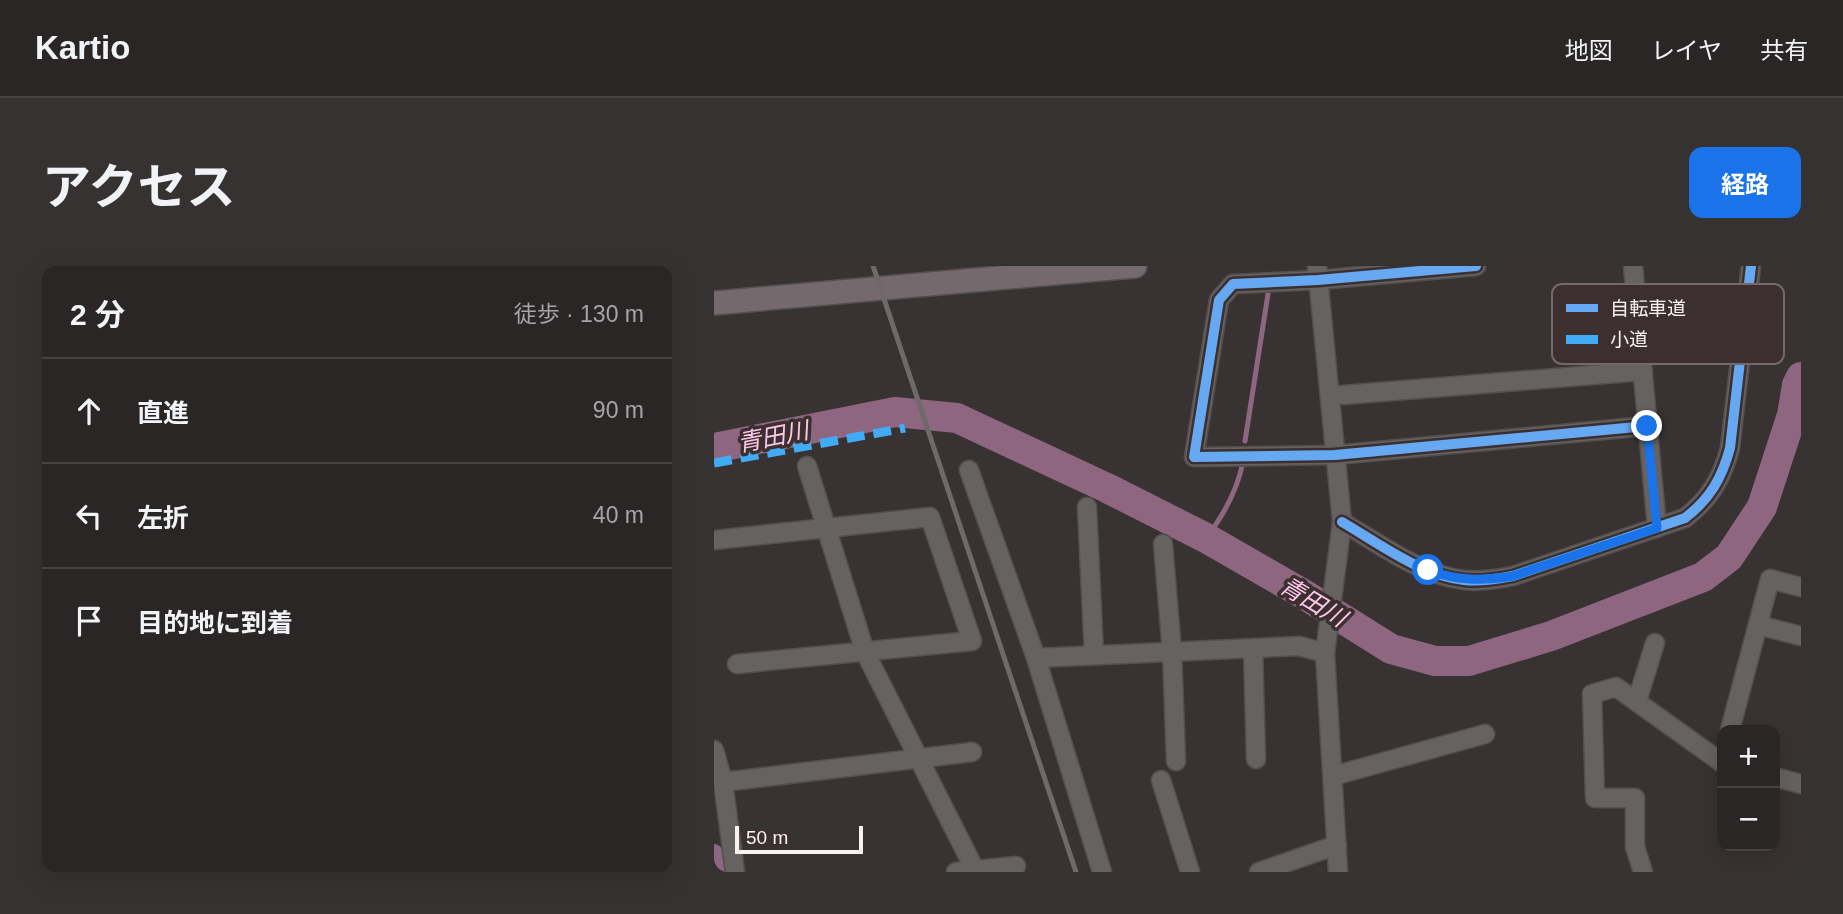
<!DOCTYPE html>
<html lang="ja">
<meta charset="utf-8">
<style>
body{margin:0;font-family:Arial,"Noto Sans JP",sans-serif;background:#363232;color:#f1f3f6}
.controls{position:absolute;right:21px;bottom:21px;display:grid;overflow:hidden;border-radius:14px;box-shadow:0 7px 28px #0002}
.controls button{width:63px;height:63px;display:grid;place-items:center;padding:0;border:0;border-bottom:2px solid #464343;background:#2a2626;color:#f1f3f6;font:35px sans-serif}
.scale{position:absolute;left:21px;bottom:18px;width:128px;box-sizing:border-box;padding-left:7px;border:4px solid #faf2f2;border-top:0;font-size:19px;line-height:24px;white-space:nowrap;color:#faf2f2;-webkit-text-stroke:5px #3b302f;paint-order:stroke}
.stop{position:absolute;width:21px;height:21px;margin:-16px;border:5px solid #1a73e8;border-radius:50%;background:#fff}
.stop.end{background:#1a73e8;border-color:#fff;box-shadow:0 2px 7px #0008}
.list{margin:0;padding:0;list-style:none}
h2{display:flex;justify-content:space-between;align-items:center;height:91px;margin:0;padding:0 28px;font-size:30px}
h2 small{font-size:23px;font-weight:400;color:#a5a5a7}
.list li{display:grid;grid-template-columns:46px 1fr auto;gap:21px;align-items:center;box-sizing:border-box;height:105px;padding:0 28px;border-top:2px solid #464343}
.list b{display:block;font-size:26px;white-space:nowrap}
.list em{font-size:23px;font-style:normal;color:#a5a5a7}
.icon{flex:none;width:38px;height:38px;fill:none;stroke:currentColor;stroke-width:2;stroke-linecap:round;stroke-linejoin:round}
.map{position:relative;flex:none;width:1087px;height:606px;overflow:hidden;border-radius:14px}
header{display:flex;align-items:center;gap:42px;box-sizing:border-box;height:98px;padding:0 35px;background:#2a2626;border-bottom:2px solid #464343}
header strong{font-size:33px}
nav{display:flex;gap:38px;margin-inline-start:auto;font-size:24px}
.intro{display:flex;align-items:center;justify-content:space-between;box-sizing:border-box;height:168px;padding:0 42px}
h1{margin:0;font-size:49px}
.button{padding:18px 32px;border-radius:14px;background:#1a73e8;color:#fff;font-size:24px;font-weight:700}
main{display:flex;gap:42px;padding:0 42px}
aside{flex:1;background:#2a2626;border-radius:14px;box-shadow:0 7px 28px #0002}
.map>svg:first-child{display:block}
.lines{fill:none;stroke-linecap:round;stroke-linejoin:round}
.stream{stroke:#8e667f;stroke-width:5}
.canal{stroke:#8e667f;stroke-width:18}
.river{stroke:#8e667f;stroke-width:30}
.minor-casing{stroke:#544e4e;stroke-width:21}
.major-casing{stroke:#544e4e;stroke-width:26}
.minor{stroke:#666262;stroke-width:18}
.major{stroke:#74696c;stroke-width:23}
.rail{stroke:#6f6969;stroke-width:5}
.quiet{stroke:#42abf6;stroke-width:9;stroke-dasharray:18 9;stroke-linecap:butt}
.cycleway-casing{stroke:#3b302f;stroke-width:15}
.cycleway{stroke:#66a8f1;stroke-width:10}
.route{stroke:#1a73e8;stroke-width:9}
.labels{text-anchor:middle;stroke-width:7;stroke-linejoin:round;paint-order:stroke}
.water-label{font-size:24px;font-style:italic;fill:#fec6ea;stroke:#3b302f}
.key{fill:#3b302f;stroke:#746a6a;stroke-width:2}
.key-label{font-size:19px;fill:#faf2f2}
</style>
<header>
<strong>Kartio</strong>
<nav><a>地図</a><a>レイヤ</a><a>共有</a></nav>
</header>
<div class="intro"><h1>アクセス</h1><a class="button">経路</a></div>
<main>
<aside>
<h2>2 分<small>徒歩 · 130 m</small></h2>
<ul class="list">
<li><svg class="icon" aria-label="ahead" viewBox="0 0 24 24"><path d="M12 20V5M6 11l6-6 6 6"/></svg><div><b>直進</b></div><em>90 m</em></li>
<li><svg class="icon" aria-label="left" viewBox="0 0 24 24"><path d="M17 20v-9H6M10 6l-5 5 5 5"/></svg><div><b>左折</b></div><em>40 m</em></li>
<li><svg class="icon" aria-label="arrive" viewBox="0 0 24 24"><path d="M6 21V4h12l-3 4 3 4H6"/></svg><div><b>目的地に到着</b></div></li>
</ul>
</aside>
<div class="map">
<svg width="1087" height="606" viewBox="0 0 1087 606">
<rect width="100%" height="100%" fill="#383232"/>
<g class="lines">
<g class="stream">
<polyline points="531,175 554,28"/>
<path d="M492 272C510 249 523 225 529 196"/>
</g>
<polyline class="canal" points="0,587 3,606"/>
<polyline class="river" points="0,182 181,146 243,152 393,222 492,272 591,329 677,383 721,395 755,395 837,370 989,311 1015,291 1048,241 1078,149 1083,119 1087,111"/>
<g class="minor-casing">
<g id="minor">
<polyline points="603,0 628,256 611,387 624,606"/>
<polyline points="762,0 604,14 519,18 505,34 480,191 621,189 933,160"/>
<polyline points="919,0 943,262"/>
<polyline points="616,130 929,105"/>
<polyline points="93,200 151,386 262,606"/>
<polyline points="255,204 322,392 388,606"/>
<polyline points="373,241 380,389"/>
<path d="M628 256C666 278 706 309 750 314 766 316 783 313 799 310L971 252C996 233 1008 212 1016 182L1037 0"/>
<polyline points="0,274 216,251 258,375 23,398"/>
<polyline points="449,278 458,386 462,495"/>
<polyline points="1044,359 1087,370"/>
<polyline points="539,382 542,493"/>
<polyline points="322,392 585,380 611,387"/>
<polyline points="923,435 941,377"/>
<polyline points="1016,464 1056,313 1087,321"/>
<polyline points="0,484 9,516"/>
<polyline points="619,510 771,468"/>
<polyline points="1061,511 1087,518"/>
<polyline points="447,514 476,606"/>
<polyline points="21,606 9,516 258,486"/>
<polyline points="242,606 302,600"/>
<polyline points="545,606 623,579"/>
<polyline points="929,606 921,581 921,532 881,532 878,428 902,421 1007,496"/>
</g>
</g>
<g class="major-casing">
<polyline id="major" points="0,37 421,0"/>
</g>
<use href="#minor" class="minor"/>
<use href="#major" class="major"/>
<polyline class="rail" points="159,0 362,606"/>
<polyline class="quiet" points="0,197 191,162"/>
<g class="cycleway-casing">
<g id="cycleway">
<polyline points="762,0 604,14 519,18 505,34 480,191 621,189 933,160"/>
<path d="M628 256C666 278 706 309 750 314 766 316 783 313 799 310L971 252C996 233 1008 212 1016 182L1037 0"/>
</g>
</g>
<use href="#cycleway" class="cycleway"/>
</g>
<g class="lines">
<path class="route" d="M714 304C743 315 768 315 799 310L943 262 933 160"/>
</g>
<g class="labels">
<g class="water-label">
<text transform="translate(59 171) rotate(-11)" y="8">青田川</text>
<text transform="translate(599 336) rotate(31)" y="8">青田川</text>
</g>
</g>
<rect x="838" y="18" width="232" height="80" rx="10" class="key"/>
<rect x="852" y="38" width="32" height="8" fill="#66a8f1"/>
<rect x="852" y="69" width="32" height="9" fill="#42abf6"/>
<g class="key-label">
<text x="896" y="49">自転車道</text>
<text x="896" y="80">小道</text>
</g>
</svg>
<div class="controls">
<button>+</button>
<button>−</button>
</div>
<div class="scale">50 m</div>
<div class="stop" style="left:714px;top:304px"></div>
<div class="stop end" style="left:933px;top:160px"></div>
</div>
</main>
